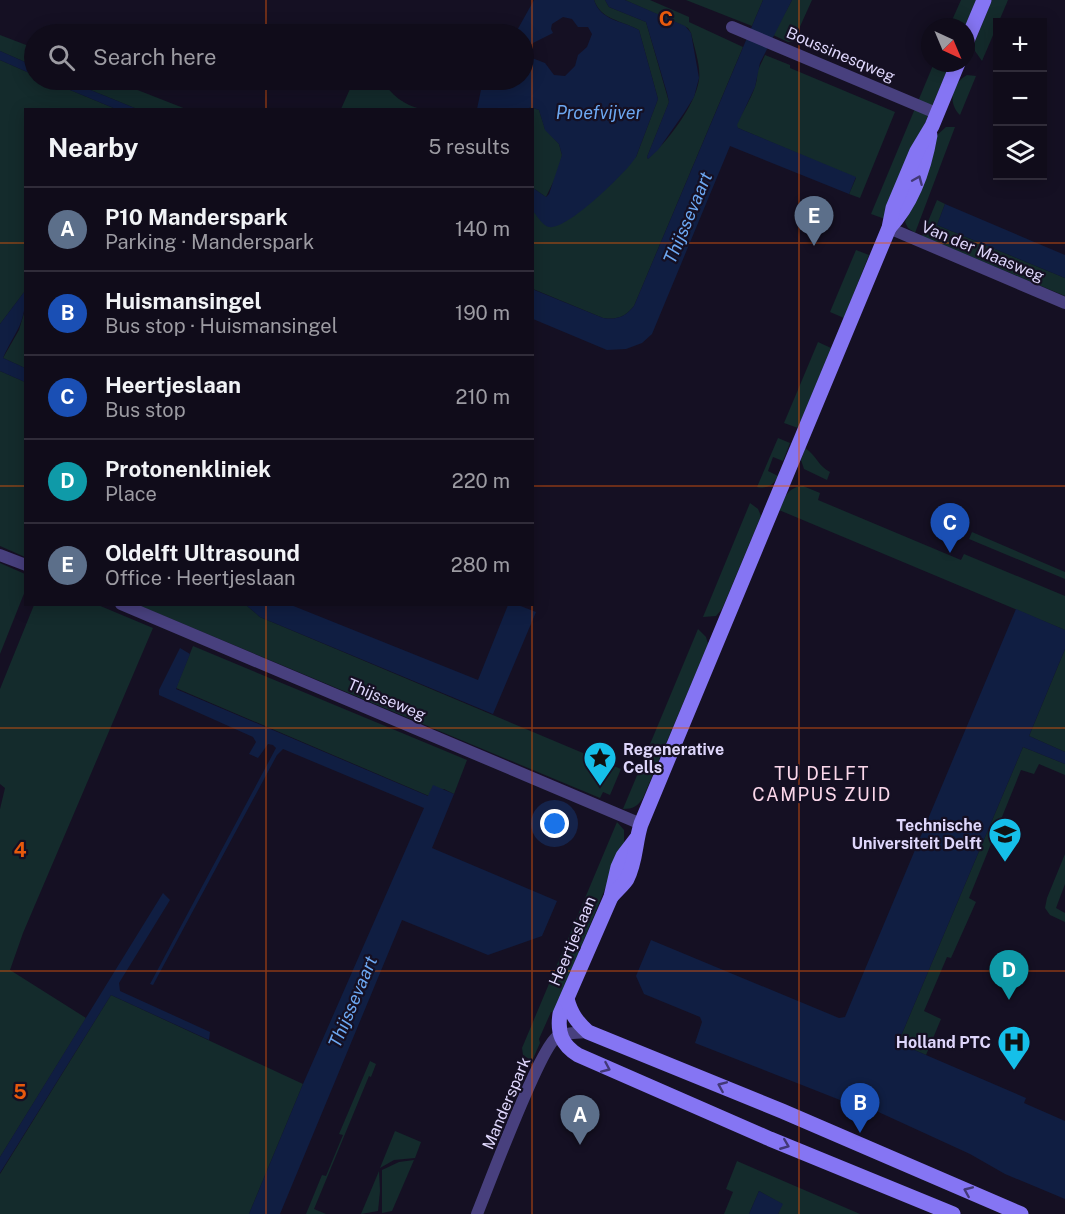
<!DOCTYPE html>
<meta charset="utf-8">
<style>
body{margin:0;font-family:"Public Sans",sans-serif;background:#191523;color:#f1f3f6}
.controls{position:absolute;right:18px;top:18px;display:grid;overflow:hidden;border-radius:0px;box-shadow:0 3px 15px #0003}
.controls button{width:54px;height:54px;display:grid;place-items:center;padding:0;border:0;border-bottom:2px solid #302c39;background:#100c1a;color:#f1f3f6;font:30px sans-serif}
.compass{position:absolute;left:921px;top:18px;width:54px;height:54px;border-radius:50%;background:#100c1a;box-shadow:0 3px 15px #0003;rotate:136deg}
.you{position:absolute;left:555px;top:824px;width:21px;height:21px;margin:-15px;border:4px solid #fff;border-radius:50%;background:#1a73e8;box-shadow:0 0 0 9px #1a73e833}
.badge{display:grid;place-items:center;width:39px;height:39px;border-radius:50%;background:#ea580c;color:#fff;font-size:20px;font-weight:700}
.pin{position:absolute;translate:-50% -50px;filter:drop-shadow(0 2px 3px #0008)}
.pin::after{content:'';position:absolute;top:32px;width:21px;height:18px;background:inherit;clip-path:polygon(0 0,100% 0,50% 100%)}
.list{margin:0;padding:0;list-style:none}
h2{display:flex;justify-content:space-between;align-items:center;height:78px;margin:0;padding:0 24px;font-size:26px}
h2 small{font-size:20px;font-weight:400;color:#9c9ba2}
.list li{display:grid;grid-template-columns:39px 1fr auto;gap:18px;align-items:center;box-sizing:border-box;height:84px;padding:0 24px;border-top:2px solid #302c39}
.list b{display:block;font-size:22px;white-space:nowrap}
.list p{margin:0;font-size:20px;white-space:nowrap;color:#9c9ba2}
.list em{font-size:20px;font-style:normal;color:#9c9ba2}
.icon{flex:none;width:33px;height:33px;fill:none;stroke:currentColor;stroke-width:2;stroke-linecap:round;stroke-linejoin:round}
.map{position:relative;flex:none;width:1065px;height:1214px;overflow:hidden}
.search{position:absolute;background:#100c1a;box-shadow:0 3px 15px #0003;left:24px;top:24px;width:510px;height:66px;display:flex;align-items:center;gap:15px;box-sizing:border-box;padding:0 21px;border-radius:33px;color:#9c9ba2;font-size:22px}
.panel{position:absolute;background:#100c1a;box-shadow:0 3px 15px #0003;left:24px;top:108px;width:510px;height:498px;border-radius:0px}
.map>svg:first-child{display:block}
.green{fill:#142b2c}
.water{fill:#101e42;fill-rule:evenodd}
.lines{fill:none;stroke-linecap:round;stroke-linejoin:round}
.street{stroke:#48407e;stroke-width:12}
.secondary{stroke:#8575f3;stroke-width:15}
.oneway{stroke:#423876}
.grid{fill:none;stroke:#e8590c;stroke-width:1.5;stroke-opacity:0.55}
.labels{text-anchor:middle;stroke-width:4.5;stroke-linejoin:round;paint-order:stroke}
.street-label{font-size:16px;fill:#ded6fb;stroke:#151023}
.poi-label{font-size:16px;font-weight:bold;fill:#ded6fb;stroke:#151023;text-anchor:end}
.water-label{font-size:18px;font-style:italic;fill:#6da8f2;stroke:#151023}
.neighbourhood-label{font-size:18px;letter-spacing:1.5px;fill:#fcd8eb;stroke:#151023}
.grid-label{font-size:20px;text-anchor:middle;font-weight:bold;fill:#e8590c;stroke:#151023;stroke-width:4.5;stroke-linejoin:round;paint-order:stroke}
</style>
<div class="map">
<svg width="1065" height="1214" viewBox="0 0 1065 1214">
<rect width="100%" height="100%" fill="#151023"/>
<g class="green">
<path d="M594 0H605L609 7 646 22 669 102 647 157 648 159C667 142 695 106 699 80 701 66 694 47 691 33L688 28 625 0H650L689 17V22L743 47 634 306C625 317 617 320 603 318L533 289 532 211 636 157 658 99 639 30C621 20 601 20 594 0Z"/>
<polygon points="686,0 763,0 752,26"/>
<polygon points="792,0 812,0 793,42 788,42 773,35"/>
<polygon points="961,0 976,0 965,27 949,27"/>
<polygon points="992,0 1008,0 982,61 975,51 974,44"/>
<polygon points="0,35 34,48 34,66 0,51"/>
<path d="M765 55 790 65V68L895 112 860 198 849 194 856 178 738 128 736 125C743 111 759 87 757 72Z"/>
<polygon points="0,60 34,75 34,80 46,80 116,109 26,110 25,291 0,324"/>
<polygon points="934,63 950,63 885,219 871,214"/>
<path d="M967 75 976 76 960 115C947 103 952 83 967 75Z"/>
<polygon points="66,80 112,80 186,109 137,109"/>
<path d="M354 80H382C391 95 404 105 421 109H341Z"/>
<polygon points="531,107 539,110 545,129 559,144 562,155 557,174 546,197 533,188 532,110 525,110"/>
<polygon points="946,127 955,127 915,233 908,228 905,222 931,162 936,136"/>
<polygon points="937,200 945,204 937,225 1065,278 1065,296 922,236"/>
<polygon points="856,250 869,255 844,318 830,312"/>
<polygon points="25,310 25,368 3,358 19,330"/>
<polygon points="818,342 831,348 798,428 784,423"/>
<polygon points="0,371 25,382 25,557 0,546"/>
<path d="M778 438 790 443 783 461 773 457 768 471 778 476C774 485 767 489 757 487Z"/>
<path d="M805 448C817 456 818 466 830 472L827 480 804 469 801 460Z"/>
<path d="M803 486 820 493 818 500 961 560 964 554 1065 596V630L779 510C784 498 788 487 803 486Z"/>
<polygon points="750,503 758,509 761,516 722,609 716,616 703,617"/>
<polygon points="972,532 1065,572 1065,579 969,539"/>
<polygon points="0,563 25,574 25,591 0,654"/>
<polygon points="34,605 98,605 153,628 23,933 10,970 86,1018 0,1157 0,809 5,788 0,784 0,689"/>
<polygon points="138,605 246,605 260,617 621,769 610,795 603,792 600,798"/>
<path d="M698 629 706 637 708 644 643 798C638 806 633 809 623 809Z"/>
<polygon points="193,646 467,760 454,794 444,789 429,796 176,688"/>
<polygon points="1065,649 1065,752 1029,736"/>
<polygon points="1023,747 1065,764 1065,775 1039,764 1034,774 1021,770 969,898 976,902 951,958 947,957 924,1011 941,1019 926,1055 898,1043"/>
<polygon points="617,822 624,830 624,843 554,1012 551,1012 539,1039 540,1043 532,1061 523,1055 522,1048"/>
<polygon points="1065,854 1065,884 1056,908 1065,913 1065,922 1050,915 1045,908 1047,898"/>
<polygon points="111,995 303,1084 249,1214 0,1214 0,1174"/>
<polygon points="370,1061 376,1064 371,1077 369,1076 314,1209 326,1214 306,1214 322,1175 326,1176 343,1135 339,1134"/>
<polygon points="395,1131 421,1142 415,1158 394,1160 380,1168"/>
<polygon points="414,1160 392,1211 382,1213 382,1170 399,1162"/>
<polygon points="737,1161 860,1214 778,1214 782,1204 759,1191 749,1214 724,1214 733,1192 726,1189"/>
<polygon points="379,1171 380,1191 378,1211 361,1214"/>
</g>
<g class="water">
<path d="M534 0H594C601 21 621 20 639 30L658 99 636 157 630 165C618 179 567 230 549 227 543 226 537 216 533 211V188L546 197 549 194 562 155 559 144 545 130 539 110 531 107 525 110 477 109 483 80H524V34H515ZM563 17 572 19 578 27H588L592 34 587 47 578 55 575 66 565 76 554 75 545 63 532 58 529 50 533 43 553 33 551 29 552 24Z"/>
<polygon points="605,0 625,0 685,26 691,33 699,78 694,97 684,113 658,150 648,159 647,157 669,102 667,93 646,22 609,7"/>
<path d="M763 0H792L760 63 755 87 737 125 738 128 856 177 849 194 730 146 652 334 642 343 626 349 607 350 533 319 532 289 603 318C617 320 625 317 634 306Z"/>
<polygon points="0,51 34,66 34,75 0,60"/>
<polygon points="46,80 66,80 137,109 116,109"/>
<polygon points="945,204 1065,255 1065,278 937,225"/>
<path d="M25 291C26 325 16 329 3 358L25 368V382L0 371V324Z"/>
<polygon points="246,605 291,605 478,680 508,605 518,605 536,612 493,714 260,617"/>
<polygon points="1016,609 1065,630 1065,649 1029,736 1065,752 1065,764 1023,747 898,1043 1026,1098 1024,1103 1065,1121 1065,1199 1005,1174 970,1154 861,1104 840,1100 695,1043 702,1022 700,1017 644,994 636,976 651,940 839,1018 845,1017"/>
<polygon points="180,648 190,654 176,689 428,796 433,785 454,794 432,848 557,901 542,936 488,955 402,920 280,1214 249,1214 303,1084 424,808 283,749 277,755 153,985 150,984 276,748 273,745 268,744 258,758 249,754 256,742 253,737 159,695 159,690"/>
<polygon points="163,893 170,900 119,983 120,991 210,1032 209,1040 111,995 0,1173 0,1157"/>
<polygon points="759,1191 783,1204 778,1214 749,1214"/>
</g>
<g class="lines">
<g class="street">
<polyline points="732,27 936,113"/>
<polyline points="889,228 1065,303"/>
<polyline points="0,555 26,565"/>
<polyline points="121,604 641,824"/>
<path d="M477 1214C488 1187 540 1047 557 1037 565 1032 579 1033 588 1032"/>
</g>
<g class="secondary">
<polyline points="966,43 984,0"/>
<path d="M889 228C913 202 924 170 930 135"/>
<path d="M636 839 623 856 618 867 611 897 560 1014C557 1033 562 1045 578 1055L770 1139 953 1214"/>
<path d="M611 897C616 891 623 885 627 879 636 862 635 842 641 824L889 228 893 208 917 151 932 126 958 63"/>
<path d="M567 999C571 1014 577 1022 588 1032L782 1111 1021 1214"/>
</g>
</g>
<defs><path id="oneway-chevron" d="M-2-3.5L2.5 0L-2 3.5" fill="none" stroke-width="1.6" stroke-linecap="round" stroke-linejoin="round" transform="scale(1.5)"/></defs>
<g class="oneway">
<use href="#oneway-chevron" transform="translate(918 180) rotate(-67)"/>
<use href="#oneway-chevron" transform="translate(606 1068) rotate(24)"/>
<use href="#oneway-chevron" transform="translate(722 1086) rotate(-157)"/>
<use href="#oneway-chevron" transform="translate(785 1145) rotate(22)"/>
<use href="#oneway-chevron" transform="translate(968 1191) rotate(-157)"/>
</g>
<path class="grid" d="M266 0V34M532 0V110M799 0V1214M266 80V110M532 110V604M0 243H26M532 243H1065M0 486H26M532 486H1065M266 604V1214M532 604V1214M0 728H1065M0 971H1065"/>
<defs>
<g id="sight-pin" transform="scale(1.725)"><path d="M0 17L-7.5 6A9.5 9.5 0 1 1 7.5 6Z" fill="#15bfe9" stroke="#151023"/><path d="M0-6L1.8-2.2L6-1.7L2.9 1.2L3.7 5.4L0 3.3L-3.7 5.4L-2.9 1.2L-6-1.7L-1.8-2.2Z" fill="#111"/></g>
<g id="university-pin" transform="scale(1.725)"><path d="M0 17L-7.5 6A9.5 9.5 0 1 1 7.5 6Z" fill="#15bfe9" stroke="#151023"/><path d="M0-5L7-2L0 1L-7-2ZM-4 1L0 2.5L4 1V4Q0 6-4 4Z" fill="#111"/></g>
<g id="hospital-pin" transform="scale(1.725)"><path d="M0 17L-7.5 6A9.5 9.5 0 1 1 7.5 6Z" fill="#15bfe9" stroke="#151023"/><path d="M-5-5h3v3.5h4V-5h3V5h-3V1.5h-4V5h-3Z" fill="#111"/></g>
</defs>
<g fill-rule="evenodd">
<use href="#sight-pin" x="600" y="758"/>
<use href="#university-pin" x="1005" y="834"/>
<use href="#hospital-pin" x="1014" y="1042"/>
</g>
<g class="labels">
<g class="street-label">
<text transform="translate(841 54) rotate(23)" y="6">Boussinesqweg</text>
<text transform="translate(983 251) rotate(23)" y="6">Van der Maasweg</text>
<text transform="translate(387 699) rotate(23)" y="6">Thijsseweg</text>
<text transform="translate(572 941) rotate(-67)" y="6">Heertjeslaan</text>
<text transform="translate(506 1103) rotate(-67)" y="6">Manderspark</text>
</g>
<g class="poi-label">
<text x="623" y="755" text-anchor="start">Regenerative<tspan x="623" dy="18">Cells</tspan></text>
<text x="982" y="831">Technische<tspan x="982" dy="18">Universiteit Delft</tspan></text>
<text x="991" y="1048">Holland PTC</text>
</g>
<g class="water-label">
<text x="599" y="119">Proefvijver</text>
<text transform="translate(688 218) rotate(-67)" y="6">Thijssevaart</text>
<text transform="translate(353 1002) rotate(-67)" y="6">Thijssevaart</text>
</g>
<g class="neighbourhood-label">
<text x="822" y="780">TU DELFT<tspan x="822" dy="21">CAMPUS ZUID</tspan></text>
</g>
</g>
<g class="grid-label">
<text x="666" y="26">C</text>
<text x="20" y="857">4</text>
<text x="20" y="1099">5</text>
</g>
</svg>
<div class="controls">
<button>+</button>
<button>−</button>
<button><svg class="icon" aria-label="layers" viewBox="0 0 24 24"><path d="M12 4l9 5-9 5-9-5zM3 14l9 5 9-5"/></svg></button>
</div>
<svg class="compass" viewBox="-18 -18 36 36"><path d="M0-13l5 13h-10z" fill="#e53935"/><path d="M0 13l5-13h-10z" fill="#9c9ba2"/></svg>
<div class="you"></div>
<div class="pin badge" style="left:580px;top:1145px;background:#5c6f8a">A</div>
<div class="pin badge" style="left:860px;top:1133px;background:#1a4fb4">B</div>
<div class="pin badge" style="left:950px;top:553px;background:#1a4fb4">C</div>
<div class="pin badge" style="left:1009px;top:1000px;background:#0f9aa8">D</div>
<div class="pin badge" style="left:814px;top:246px;background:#5c6f8a">E</div>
<div class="search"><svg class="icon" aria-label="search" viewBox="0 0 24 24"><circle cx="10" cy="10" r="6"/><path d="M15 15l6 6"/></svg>Search here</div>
<section class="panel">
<h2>Nearby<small>5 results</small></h2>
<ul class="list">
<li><span class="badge" style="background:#5c6f8a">A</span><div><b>P10 Manderspark</b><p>Parking · Manderspark</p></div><em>140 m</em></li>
<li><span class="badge" style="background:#1a4fb4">B</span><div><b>Huismansingel</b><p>Bus stop · Huismansingel</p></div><em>190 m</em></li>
<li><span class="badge" style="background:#1a4fb4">C</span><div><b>Heertjeslaan</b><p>Bus stop</p></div><em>210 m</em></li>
<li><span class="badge" style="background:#0f9aa8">D</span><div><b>Protonenkliniek</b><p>Place</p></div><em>220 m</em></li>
<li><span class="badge" style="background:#5c6f8a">E</span><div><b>Oldelft Ultrasound</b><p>Office · Heertjeslaan</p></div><em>280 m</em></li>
</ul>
</section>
</div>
